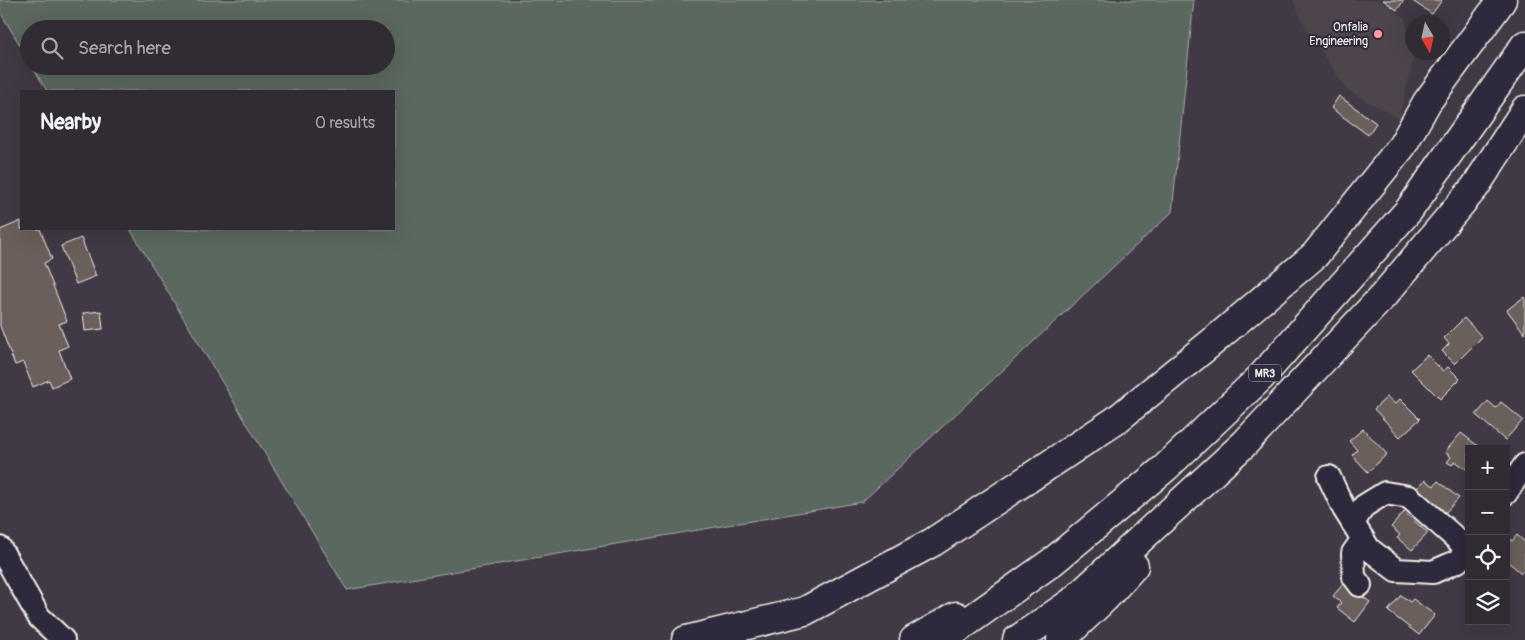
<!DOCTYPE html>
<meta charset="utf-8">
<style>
body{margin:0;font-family:Pangolin,sans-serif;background:#39343c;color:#f1f3f6}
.controls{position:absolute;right:15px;bottom:15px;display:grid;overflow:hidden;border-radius:0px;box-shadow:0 5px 20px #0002}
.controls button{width:45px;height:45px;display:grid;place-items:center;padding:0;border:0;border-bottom:1px solid #4c484f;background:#312c34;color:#f1f3f6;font:25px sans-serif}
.compass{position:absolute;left:1405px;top:15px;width:45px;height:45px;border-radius:50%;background:#312c34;box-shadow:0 5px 20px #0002;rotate:171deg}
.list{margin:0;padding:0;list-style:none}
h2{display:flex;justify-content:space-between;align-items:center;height:65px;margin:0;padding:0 20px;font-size:21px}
h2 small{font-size:16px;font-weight:400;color:#a8a7ac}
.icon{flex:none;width:28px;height:28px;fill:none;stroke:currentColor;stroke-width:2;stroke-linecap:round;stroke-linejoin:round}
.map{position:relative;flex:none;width:1525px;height:640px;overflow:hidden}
.search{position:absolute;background:#312c34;box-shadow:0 5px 20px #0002;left:20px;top:20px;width:375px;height:55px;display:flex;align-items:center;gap:12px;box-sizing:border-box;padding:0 18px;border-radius:28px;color:#a8a7ac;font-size:19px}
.panel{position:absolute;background:#312c34;box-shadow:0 5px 20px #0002;left:20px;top:90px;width:375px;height:140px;border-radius:0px}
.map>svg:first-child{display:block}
.built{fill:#4e454c}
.green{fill:#5a685e;stroke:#a7aca3}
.building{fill:#6b5e5a;stroke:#f4f1e8}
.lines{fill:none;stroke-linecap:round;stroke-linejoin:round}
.street-casing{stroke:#f4f1e8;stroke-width:26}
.secondary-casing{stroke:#f4f1e8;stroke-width:31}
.highway-casing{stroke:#f4f1e8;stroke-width:31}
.street{stroke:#2f2a3d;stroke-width:22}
.secondary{stroke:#2f2a3d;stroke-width:28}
.highway{stroke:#2f2a3d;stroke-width:28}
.poi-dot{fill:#ff9aa2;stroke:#2f2a3d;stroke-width:2}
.labels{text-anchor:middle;stroke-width:4;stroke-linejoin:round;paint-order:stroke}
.shield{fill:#2f2a3d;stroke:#b9b5b5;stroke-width:1}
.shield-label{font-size:11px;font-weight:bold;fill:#f4f1e8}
.poi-label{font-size:12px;fill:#f4f1e8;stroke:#2f2a3d;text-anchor:end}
</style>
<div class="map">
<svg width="1525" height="640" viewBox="0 0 1525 640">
<rect width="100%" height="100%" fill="#413a46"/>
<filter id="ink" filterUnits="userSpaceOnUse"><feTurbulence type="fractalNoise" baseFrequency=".02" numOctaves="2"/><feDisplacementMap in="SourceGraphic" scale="10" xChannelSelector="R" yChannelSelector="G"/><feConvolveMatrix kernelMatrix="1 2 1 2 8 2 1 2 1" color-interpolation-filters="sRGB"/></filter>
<g filter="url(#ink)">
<polygon class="built" points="1293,0 1379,0 1405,18 1413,61 1399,118 1347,90 1306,29"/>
<polygon class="green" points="0,0 1194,0 1172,212 862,502 347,590 130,229 394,229 394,91 47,91 32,66 386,66 386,29 29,29 29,60 0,12"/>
<g class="building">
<polygon points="1383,0 1404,0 1397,10"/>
<polygon points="1411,0 1442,0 1432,14"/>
<polygon points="1339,96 1376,123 1368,135 1331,108"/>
<polygon points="21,221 21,229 40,229 52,259 44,263 67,321 59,324 68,346 59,350 70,379 52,387 49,380 33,387 23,362 15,365 0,326 0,230"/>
<polygon points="81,238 96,276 76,284 61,246"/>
<polygon points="1524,297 1525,300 1525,334 1507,310"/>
<polygon points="101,311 103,329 85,331 83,313"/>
<polygon points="1464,318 1482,337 1455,364 1442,351 1449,344 1444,338"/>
<polygon points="1427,355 1443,371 1448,367 1460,379 1440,399 1411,370"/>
<polygon points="1387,397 1395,404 1400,399 1420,419 1400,437 1374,409"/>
<polygon points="1488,401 1496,408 1501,402 1523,420 1505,440 1476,415"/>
<polygon points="1363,429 1387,454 1368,472 1352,455 1357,450 1349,441"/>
<polygon points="1461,433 1482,449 1469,449 1469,471 1455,461 1452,465 1447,462 1451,457 1445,452"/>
<polygon points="1425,480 1434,486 1438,481 1459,498 1444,514 1414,491"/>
<polygon points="1404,512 1428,533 1412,550 1397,538 1400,535 1391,527"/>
<polygon points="1517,535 1525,542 1525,568 1521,573 1506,560 1506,536 1512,541"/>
<polygon points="1344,583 1370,602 1355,622 1337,608 1341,603 1333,596"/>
<polygon points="1401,595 1410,602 1413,599 1435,615 1419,635 1388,611"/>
</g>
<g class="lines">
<g class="street-casing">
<g id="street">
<polyline points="1329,477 1344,509 1369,549 1396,570 1433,572 1458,561 1469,547"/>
<polyline points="1506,493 1525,465"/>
<polyline points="1353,523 1364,506 1385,493 1409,497 1468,549"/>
<polyline points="0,548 39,617 63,640"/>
<polyline points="1360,585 1354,577 1353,553 1363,539"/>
</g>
</g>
<g class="secondary-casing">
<polyline id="secondary" points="686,640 805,611 933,542 1115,421 1211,343 1315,255 1402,146 1427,102 1502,0"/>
</g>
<g class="highway-casing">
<g id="highway">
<polyline points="914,640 956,616"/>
<polyline points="942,640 1052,562 1165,468 1261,377 1409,210 1525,45"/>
<polyline points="1017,640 1072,602 1244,444 1383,296 1475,187 1525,110"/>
<polyline points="1061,640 1105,598 1134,566"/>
</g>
</g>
<use href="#street" class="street"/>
<use href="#secondary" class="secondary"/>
<use href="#highway" class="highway"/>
</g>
</g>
<circle class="poi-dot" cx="1378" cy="34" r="5"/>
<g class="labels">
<rect class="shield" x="1249" y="364.5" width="32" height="17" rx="4"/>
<g class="shield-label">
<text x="1265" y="377">MR3</text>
</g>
<g class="poi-label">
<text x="1368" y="31">Onfalia<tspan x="1368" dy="14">Engineering</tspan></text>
</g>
</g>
</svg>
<div class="controls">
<button>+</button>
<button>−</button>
<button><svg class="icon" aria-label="locate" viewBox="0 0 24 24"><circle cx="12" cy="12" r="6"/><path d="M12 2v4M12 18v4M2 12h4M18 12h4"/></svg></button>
<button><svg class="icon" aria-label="layers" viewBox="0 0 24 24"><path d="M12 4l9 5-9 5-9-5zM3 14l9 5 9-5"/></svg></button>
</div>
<svg class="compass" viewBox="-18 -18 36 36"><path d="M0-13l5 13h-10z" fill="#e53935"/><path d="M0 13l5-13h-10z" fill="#a8a7ac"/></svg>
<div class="search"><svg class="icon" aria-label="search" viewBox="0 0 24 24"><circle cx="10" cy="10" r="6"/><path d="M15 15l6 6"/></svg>Search here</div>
<section class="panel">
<h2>Nearby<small>0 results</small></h2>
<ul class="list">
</ul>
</section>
</div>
